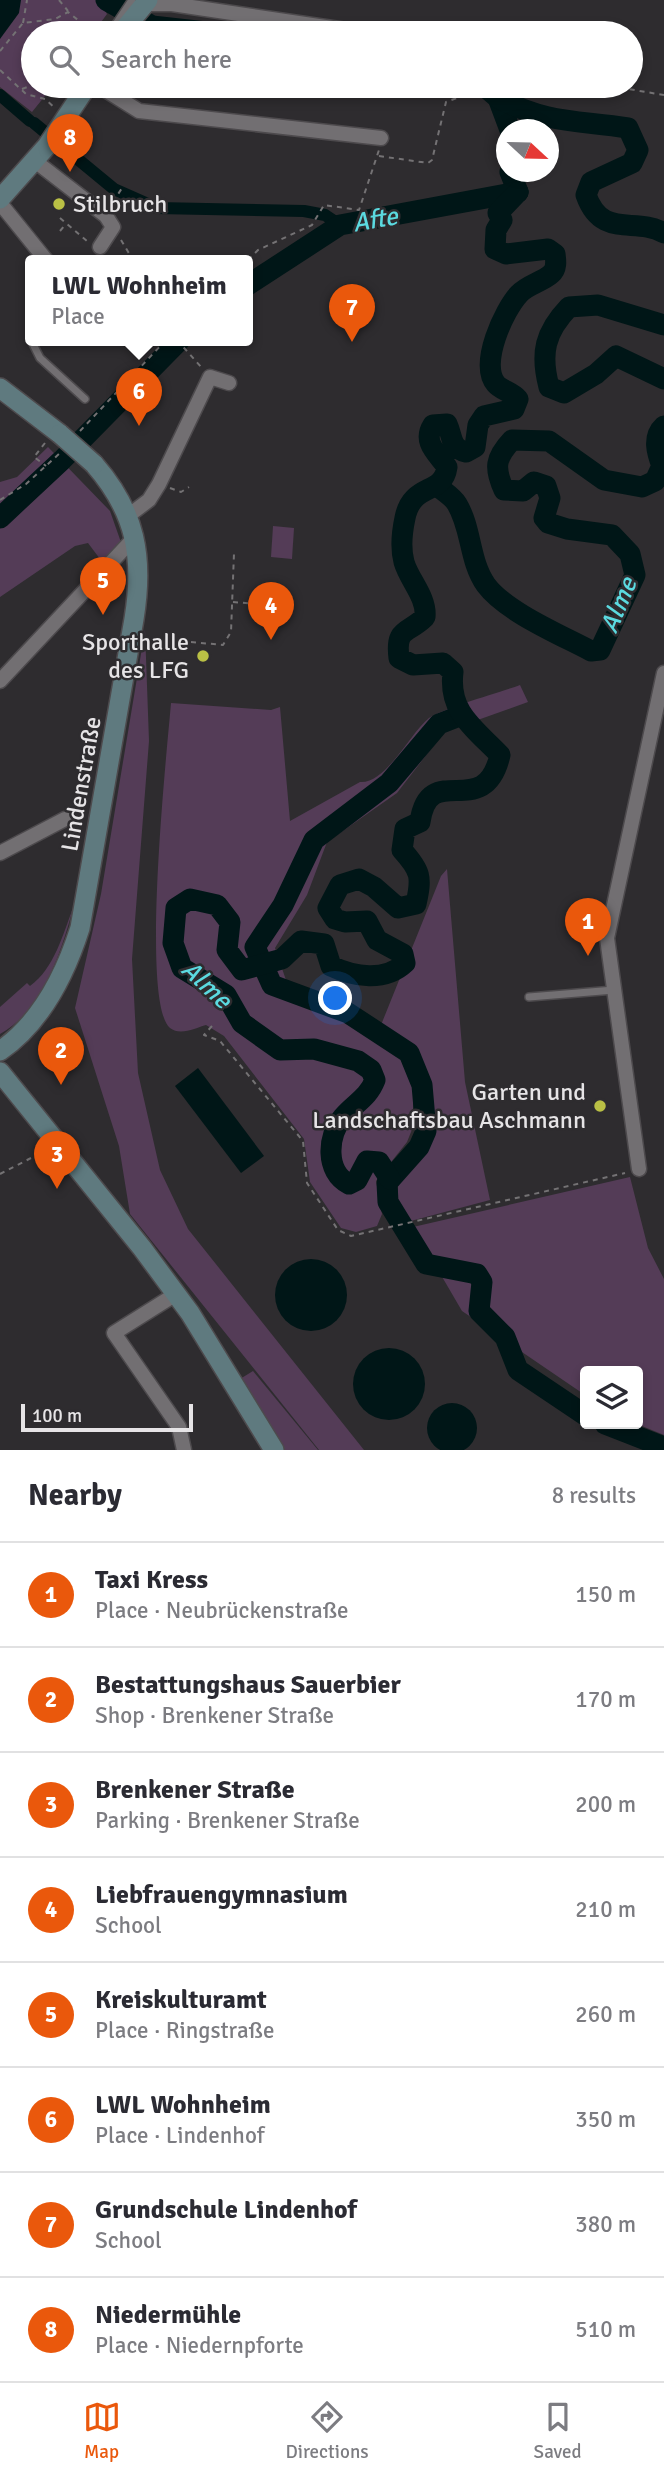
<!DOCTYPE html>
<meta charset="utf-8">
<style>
body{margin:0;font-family:Signika,sans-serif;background:#f7f7f7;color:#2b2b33}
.controls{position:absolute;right:21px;bottom:21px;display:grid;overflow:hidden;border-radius:7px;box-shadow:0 4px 10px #0003}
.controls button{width:63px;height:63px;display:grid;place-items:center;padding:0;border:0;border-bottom:2px solid #e1e1e2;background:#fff;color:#2b2b33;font:35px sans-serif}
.compass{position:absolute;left:496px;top:119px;width:63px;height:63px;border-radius:50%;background:#fff;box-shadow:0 4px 10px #0003;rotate:112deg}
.scale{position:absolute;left:21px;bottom:18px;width:172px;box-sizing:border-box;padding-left:7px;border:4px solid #e6e4e6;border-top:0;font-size:19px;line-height:24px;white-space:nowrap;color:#e6e4e6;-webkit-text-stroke:5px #2e2c2f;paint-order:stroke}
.you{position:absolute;left:336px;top:999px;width:24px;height:24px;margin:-18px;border:5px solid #fff;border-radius:50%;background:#1a73e8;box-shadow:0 0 0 10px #1a73e833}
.badge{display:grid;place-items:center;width:46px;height:46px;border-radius:50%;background:#ea580c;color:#fff;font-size:23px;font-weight:700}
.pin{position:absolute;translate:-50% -58px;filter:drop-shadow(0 2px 4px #0008)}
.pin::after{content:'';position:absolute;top:37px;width:24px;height:21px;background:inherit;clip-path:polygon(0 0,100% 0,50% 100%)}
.popup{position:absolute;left:25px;top:255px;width:228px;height:91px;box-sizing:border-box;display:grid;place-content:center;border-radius:7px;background:#fff;filter:drop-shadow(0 2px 5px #0005);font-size:23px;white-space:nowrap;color:#7c7c81}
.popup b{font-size:26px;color:#2b2b33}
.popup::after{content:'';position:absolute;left:50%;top:100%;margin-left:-14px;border:14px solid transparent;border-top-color:#fff}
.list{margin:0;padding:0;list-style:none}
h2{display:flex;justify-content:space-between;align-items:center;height:91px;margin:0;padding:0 28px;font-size:30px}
h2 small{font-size:23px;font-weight:400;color:#7c7c81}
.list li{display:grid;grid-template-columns:46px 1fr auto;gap:21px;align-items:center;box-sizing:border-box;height:105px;padding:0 28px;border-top:2px solid #e1e1e2}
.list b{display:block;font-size:26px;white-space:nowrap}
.list p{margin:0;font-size:23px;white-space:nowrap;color:#7c7c81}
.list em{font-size:23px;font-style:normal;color:#7c7c81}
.icon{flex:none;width:38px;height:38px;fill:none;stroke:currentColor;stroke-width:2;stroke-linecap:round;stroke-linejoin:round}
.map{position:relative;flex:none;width:664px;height:1450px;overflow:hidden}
.search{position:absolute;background:#fff;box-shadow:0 4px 10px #0003;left:21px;right:21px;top:21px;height:77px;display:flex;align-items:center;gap:18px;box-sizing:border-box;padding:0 24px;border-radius:38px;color:#7c7c81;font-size:26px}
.sheet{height:931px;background:#fff}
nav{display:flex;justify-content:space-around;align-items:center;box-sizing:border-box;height:98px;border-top:2px solid #e1e1e2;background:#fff;font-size:19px;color:#7c7c81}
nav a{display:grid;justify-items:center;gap:4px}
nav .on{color:#ea580c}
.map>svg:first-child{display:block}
.green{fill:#543c57}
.water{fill:#001617}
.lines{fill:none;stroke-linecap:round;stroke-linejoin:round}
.canal{stroke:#001617;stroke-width:12}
.river{stroke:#001617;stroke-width:21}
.lane-casing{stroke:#4d4a4d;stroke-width:10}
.street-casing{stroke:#4d4a4d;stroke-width:17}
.secondary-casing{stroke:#4d4a4d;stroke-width:22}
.path{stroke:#747274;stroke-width:2;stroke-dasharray:5 5;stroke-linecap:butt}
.lane{stroke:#726f72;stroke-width:7}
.street{stroke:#726f72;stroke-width:14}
.secondary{stroke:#5f7a7f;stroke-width:19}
.secondary-bridge-casing{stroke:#4d4a4d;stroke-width:22;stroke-linecap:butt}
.secondary-bridge{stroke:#5f7a7f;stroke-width:19}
.poi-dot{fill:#bac045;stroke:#2e2c2f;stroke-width:2.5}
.labels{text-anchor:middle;stroke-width:5;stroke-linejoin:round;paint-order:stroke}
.poi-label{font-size:24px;fill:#e6e4e6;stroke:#2e2c2f;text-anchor:end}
.street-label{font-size:24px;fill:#e6e4e6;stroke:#2e2c2f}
.water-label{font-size:26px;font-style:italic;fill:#5bdae0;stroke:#2e2c2f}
</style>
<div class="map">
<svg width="664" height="1450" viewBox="0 0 664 1450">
<rect width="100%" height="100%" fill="#2e2c2f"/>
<g class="green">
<polygon points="0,0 99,0 107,14 93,33 33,33 33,86 53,86 32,112 0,87"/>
<polygon points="48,447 110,511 123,548 103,563 88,543 75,546 0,597 0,482 17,477"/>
<polygon points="273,526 294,528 292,559 271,557"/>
<polygon points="145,630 149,741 132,959 138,1073 160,1170 188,1229 364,1450 319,1450 130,1214 119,1146 75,1008 101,894"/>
<path d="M520 685 528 702 444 732 397 793 327 842 307 895 275 948 287 983 352 1008 381 1025 441 876 447 869 465 1082 490 1200 407 1222 398 1200V1184L426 1150 434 1134 428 1082 413 1048 381 1025 373 1040 400 1057 413 1089V1127L407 1142 376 1181 382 1214 377 1226 356 1232 341 1228 310 1182 304 1139 224 1036 206 1025C196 1028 180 1036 170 1028 140 1002 167 751 171 703L271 710 280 707 290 821 360 782C386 784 410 733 429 718 443 708 501 692 520 685Z"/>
<path d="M73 908C62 951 42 1011 0 1034V1007L27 983 30 986C54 969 63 934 73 908Z"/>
<polygon points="630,1177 648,1248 664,1279 664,1435 637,1424 638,1371 585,1371 585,1395 462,1311 413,1227"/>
<polygon points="253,1371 318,1450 285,1450 240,1379"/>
</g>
<g class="water">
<polygon points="0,0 21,0 19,13 0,39"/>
<polygon points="198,1068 264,1156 241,1173 175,1086"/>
<circle cx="311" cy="1295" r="36"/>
<circle cx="389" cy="1384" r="36"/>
<circle cx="452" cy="1428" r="25"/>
</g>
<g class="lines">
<g class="canal">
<polyline points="0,95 30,121"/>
<polyline points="34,123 114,189 157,208 304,211 325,215 340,225"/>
</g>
<g class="river">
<polyline points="106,0 152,26 215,33"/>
<polyline points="484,86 498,98 510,130"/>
<path d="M498 98C548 124 576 120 628 128L638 150 632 163 591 182 586 195C602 240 635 216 664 233"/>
<polyline points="510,172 518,192"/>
<polyline points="248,285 340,225 518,192"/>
<path d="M664 325 598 305 569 307C545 332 540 353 549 387L564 393 596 374 616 356 664 379"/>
<path d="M437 486C443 491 453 497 457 504 472 529 469 561 486 585 506 612 561 635 591 651L600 650 635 575 630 554 612 535 567 529 548 523 544 518 550 498 546 486 534 482 523 491 504 490C494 468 495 458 512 440L549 441 604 480 642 487 655 481 662 466C657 453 652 437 664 426"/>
<polyline points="0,518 62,460 180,340"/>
<polyline points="462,715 439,724 389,783 314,840 283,905 255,947 272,985 348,1013 409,1053 422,1085 426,1131 419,1147 387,1183 388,1202 426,1264 477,1274 482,1282 479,1311 505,1337 518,1370 585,1415"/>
<path d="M390 1179 379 1162 367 1161 357 1180 349 1184C325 1172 327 1136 343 1117 355 1103 368 1098 375 1080L371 1070 358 1061 314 1049 280 1050 242 1023 226 995 182 968 173 943 176 908 190 899 217 905 230 922 227 950 242 970 282 959 301 941 324 944 331 966C354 977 385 982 405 963L403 954 377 940 367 921 345 922 335 919 328 908 340 885 359 879 374 887 398 908 416 904C422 877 421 871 402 850L405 829 420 822C429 758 484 824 500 755 474 728 448 712 453 672L443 663 413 665 399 658C395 627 408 634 425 617 427 597 409 580 404 562 400 547 402 532 405 518 412 482 443 496 447 467 437 453 422 442 433 425L447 424C453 437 450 448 466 452L475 447 478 425 484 416 514 409 518 399C512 392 501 390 496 384 479 364 504 310 519 294 527 285 542 282 551 274 557 269 556 261 555 254L548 249 506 254 495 249 496 230 502 220 498 213 518 192"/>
<polyline points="605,1424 664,1447"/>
</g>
<g class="lane-casing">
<g id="lane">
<polyline points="110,33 132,0"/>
<polyline points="33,344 40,358 85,399"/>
<polyline points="529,997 614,990"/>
</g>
</g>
<g class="street-casing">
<g id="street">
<polyline points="144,4 172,4 366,33"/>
<polyline points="99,86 139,111 381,138"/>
<polyline points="35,161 106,216 113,227 100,247"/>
<polyline points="0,203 46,260"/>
<polyline points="128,516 149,500 159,484 210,377 229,383"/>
<polyline points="0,681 135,537"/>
<polyline points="0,853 65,819"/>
<polyline points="639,1169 607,938 664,673"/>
<polyline points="176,1294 114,1333 179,1427 184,1450"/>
</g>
</g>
<g class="secondary-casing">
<g id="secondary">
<polyline points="121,33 148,0"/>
<polyline points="0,199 47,146 87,86"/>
<polyline points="0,388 60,434"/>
<path d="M0 1051C42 1022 65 975 80 928L134 619C144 557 136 512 94 464"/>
<polyline points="0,1072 142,1248 190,1313 274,1450"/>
</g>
</g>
<g class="path">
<polyline points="59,0 68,11"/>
<polyline points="23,23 27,0"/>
<polyline points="0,51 23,23 55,19 68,12 89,29 86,33"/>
<polyline points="0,70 26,94 45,99 55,108"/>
<polyline points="610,86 664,95"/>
<polyline points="22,89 33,85"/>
<polyline points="379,156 428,163 432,160 446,102 470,93 476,86"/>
<polyline points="113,202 122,188"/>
<polyline points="60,218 87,241"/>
<polyline points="60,231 66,224"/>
<polyline points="121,240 133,260"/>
<polyline points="248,260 258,250 312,225 324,205 359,210 379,150"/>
<polyline points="28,289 31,285"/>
<polyline points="177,340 202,368"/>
<polyline points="80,431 166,340"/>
<polyline points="45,443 34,457 46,466"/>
<polyline points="170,488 181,492 189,487"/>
<polyline points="0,500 26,484 60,453"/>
<polyline points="233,602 293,607"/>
<polyline points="191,642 223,645 231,632 234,553"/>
<polyline points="212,1026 204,1035 220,1041 303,1141 307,1183 338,1230 351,1236 625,1173"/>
<polyline points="43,1172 52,1163"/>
<polyline points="0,1174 31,1158"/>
</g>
<use href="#lane" class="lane"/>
<use href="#street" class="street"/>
<use href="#secondary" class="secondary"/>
<g class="secondary-bridge-casing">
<polyline id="secondary-bridge" points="60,434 94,464"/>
</g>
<use href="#secondary-bridge" class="secondary-bridge"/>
</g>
<g class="poi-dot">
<circle cx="59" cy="204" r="7"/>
<circle cx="203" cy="656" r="7"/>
<circle cx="600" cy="1106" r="7"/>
</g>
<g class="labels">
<g class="poi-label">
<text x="73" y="212" text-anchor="start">Stilbruch</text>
<text x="189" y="650">Sporthalle<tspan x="189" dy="28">des LFG</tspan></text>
<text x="586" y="1100">Garten und<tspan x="586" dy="28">Landschaftsbau Aschmann</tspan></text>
</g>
<g class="street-label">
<text transform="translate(81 784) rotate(-80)" y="8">Lindenstraße</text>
</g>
<g class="water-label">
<text transform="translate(375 219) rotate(-10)" y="9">Afte</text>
<text transform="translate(618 605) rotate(-68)" y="9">Alme</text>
<text transform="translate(207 984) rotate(43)" y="9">Alme</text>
</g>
</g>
</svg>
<div class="controls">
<button><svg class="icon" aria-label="layers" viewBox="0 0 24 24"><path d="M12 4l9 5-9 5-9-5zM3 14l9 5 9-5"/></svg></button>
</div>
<svg class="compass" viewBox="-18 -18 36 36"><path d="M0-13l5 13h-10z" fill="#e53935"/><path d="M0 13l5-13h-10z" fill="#7c7c81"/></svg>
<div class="scale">100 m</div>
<div class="you"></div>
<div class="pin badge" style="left:588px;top:956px">1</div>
<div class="pin badge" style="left:61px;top:1085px">2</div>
<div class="pin badge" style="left:57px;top:1189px">3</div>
<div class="pin badge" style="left:271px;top:640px">4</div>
<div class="pin badge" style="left:103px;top:615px">5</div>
<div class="pin badge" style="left:139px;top:426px">6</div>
<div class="popup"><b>LWL Wohnheim</b>Place</div>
<div class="pin badge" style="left:352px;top:342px">7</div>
<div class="pin badge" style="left:70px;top:172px">8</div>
<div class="search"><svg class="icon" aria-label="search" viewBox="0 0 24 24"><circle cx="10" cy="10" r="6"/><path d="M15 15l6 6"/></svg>Search here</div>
</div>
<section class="sheet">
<h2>Nearby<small>8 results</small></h2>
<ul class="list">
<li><span class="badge">1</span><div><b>Taxi Kress</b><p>Place · Neubrückenstraße</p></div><em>150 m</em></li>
<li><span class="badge">2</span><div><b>Bestattungshaus Sauerbier</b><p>Shop · Brenkener Straße</p></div><em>170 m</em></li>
<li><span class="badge">3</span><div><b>Brenkener Straße</b><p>Parking · Brenkener Straße</p></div><em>200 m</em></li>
<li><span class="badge">4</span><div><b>Liebfrauengymnasium</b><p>School</p></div><em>210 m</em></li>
<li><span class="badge">5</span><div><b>Kreiskulturamt</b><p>Place · Ringstraße</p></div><em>260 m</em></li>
<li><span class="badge">6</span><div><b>LWL Wohnheim</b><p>Place · Lindenhof</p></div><em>350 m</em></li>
<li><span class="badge">7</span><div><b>Grundschule Lindenhof</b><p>School</p></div><em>380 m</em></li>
<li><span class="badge">8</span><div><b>Niedermühle</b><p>Place · Niedernpforte</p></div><em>510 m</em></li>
</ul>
</section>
<nav>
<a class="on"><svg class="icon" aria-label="map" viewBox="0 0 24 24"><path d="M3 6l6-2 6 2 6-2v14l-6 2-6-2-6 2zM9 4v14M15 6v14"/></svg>Map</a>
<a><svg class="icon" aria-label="directions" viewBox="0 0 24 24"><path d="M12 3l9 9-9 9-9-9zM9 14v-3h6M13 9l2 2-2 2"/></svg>Directions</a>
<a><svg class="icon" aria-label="saved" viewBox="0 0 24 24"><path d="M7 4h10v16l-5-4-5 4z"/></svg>Saved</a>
</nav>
